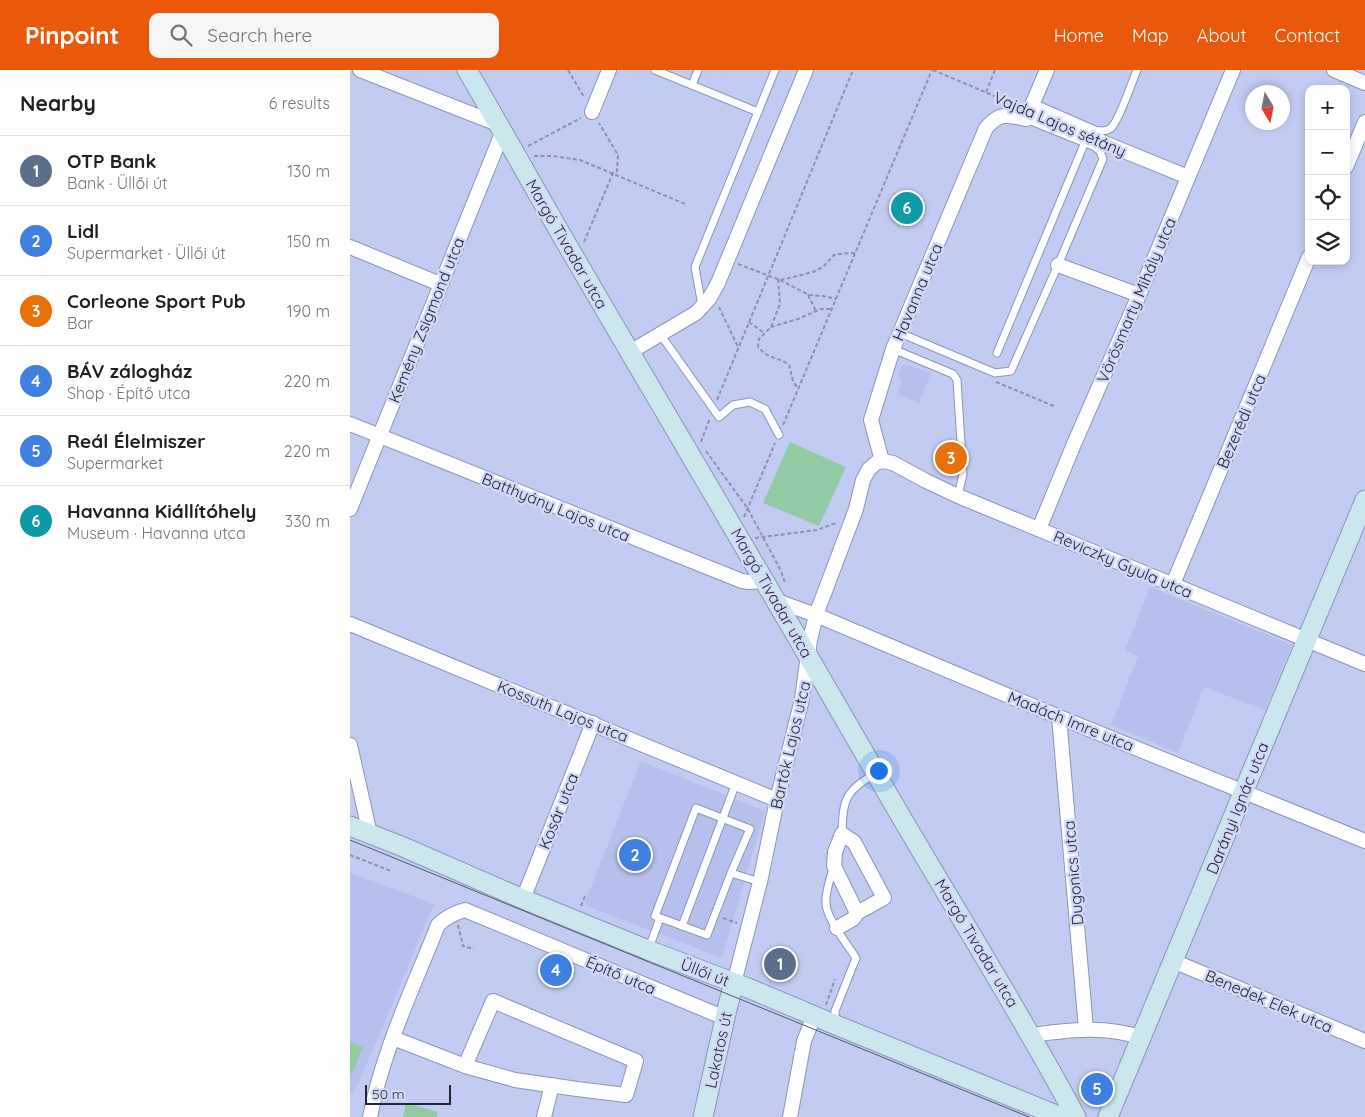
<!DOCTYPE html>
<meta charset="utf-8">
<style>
body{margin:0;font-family:Quicksand,sans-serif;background:#f6f6f6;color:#202124}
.controls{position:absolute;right:15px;top:15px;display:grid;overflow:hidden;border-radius:10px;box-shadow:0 2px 8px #0003}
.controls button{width:45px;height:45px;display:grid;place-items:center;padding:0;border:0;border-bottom:1px solid #e0e0e0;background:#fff;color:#202124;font:25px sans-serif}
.compass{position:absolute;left:895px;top:15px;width:45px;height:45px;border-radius:50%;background:#fff;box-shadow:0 2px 8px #0003;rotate:170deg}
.scale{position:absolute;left:15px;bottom:12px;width:86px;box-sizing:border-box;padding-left:5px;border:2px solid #232635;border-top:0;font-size:14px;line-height:18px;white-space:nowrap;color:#232635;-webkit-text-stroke:4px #d2d9f9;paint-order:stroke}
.you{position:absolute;left:528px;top:700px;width:18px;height:18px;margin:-12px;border:4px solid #fff;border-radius:50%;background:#1a73e8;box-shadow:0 0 0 8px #1a73e833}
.badge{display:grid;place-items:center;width:32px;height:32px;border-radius:50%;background:#ea580c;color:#fff;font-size:16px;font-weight:700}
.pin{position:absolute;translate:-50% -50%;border:2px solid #fff;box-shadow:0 1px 5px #0006}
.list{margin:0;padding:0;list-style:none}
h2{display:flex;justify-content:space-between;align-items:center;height:65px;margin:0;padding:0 20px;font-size:21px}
h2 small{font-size:16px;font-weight:400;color:#757577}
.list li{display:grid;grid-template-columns:32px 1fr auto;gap:15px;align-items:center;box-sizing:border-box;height:70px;padding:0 20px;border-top:1px solid #e0e0e0}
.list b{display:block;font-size:19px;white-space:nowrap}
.list p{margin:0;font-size:16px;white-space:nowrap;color:#757577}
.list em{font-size:16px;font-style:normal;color:#757577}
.icon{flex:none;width:28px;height:28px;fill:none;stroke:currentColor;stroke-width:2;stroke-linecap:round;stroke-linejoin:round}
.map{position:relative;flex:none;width:1015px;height:1047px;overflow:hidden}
header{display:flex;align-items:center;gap:30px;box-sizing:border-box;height:70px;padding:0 25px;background:#ea580c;color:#fff}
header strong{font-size:24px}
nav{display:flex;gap:28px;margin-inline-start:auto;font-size:18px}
.search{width:350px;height:45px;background:#f6f6f6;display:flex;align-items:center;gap:12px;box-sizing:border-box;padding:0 18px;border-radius:10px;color:#757577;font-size:19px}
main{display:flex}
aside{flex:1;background:#fff}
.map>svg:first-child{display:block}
.built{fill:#b5c0ed}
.green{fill:#92caa4}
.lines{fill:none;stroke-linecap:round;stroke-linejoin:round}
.lane-casing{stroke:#8b93b8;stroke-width:9}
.street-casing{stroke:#8b93b8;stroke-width:16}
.secondary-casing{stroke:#8b93b8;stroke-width:21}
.path{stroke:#8991af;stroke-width:2;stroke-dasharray:4 2.5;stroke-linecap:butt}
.lane{stroke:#fff;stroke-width:7}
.street{stroke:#fff;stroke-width:14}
.secondary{stroke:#cae7ed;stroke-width:19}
.tram{stroke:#51566c;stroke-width:1}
.labels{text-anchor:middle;stroke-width:5;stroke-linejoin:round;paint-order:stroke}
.street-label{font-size:16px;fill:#232635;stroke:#d2d9f9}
</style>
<header>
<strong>Pinpoint</strong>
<div class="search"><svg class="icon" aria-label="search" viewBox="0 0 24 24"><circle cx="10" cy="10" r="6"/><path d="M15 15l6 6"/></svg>Search here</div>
<nav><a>Home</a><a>Map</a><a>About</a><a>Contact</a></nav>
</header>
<main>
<aside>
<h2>Nearby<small>6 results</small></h2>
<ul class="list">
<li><span class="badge" style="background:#5c6f8a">1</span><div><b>OTP Bank</b><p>Bank · Üllői út</p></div><em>130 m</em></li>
<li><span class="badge" style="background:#3f7fe0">2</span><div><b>Lidl</b><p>Supermarket · Üllői út</p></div><em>150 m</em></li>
<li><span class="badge" style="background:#e8710a">3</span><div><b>Corleone Sport Pub</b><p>Bar</p></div><em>190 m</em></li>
<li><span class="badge" style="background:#3f7fe0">4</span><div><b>BÁV zálogház</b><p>Shop · Építő utca</p></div><em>220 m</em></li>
<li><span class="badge" style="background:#3f7fe0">5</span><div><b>Reál Élelmiszer</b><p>Supermarket</p></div><em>220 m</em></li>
<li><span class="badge" style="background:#0f9aa8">6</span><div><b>Havanna Kiállítóhely</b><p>Museum · Havanna utca</p></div><em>330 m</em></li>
</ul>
</aside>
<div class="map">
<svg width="1015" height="1047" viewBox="0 0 1015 1047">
<rect width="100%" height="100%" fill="#c2ccf3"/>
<g class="built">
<polygon points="552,295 559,295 581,303 569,333 547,324 552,311 548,305"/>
<polygon points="800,517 942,575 915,640 854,617 828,683 761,655 788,586 775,580"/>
<polygon points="291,691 415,741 372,888 234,835"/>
<polygon points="0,803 84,834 33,957 4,1022 0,1021"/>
</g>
<g class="green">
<polygon points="440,372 496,397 469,456 413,433"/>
<polygon points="0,972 13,977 2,1004 0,1003"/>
<polygon points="56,1033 88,1042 87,1047 53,1047"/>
</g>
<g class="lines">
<g class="lane-casing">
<g id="lane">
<polyline points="305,0 408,42"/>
<polyline points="342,15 348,0"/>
<path d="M683 33 745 60C751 61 756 62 761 58 769 51 782 12 787 0"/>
<polyline points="352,236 345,197 425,0"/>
<polyline points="550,263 645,303 661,301 708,195 753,89 750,81 743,76 676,49"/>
<polyline points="310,264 369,347 383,335 400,332 415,339 429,365"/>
<polyline points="543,279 603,304 607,310 613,404 608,426"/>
<polyline points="647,283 735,72"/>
<path d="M492 764C493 731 494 721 525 704"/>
<path d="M483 799C480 810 475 822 476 833 476 848 498 875 506 888L485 941V952"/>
<polyline points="381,803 400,759 346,738 305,846 357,865 381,803 410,812"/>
<polyline points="332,856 386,713"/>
<polyline points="299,878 310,848"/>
</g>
</g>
<g class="street-casing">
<g id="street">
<polyline points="10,0 150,55"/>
<polyline points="984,0 1015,13"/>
<polyline points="680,41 752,72 838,107"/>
<polyline points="242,42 259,0"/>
<polyline points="996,97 1015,52"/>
<polyline points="0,177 90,214"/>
<polyline points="708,195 789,225"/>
<polyline points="280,282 346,243 359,229 368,213 456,0"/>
<polyline points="0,354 392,511 399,512 415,511"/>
<polyline points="532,391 543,393 576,411 608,426 1015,594"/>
<path d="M532 391 521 350 543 279 636 58C650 42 657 45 676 49L697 0"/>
<polyline points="0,439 153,61"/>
<polyline points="689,459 724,374 789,225 883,0"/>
<polyline points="823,514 959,187"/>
<polyline points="427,531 466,545 709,647 1015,771"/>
<polyline points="0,554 427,730"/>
<polyline points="709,647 736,959"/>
<polyline points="0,675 20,764"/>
<polyline points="173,829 243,653"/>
<polyline points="487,858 503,849 507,843 534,828 504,772 492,764 485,782 484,796 507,843"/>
<polyline points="823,891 1015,971"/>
<polyline points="384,913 410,812 427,730 452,629 460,570 466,545 506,439 513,410 519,399 526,393 532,391"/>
<path d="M682 965C717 960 757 955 792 968"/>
<polyline points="43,968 115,996 165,1010 227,1019 276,1025 286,991 143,931 115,996"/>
<path d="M20 1047C33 980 63 918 88 855 96 847 104 843 115 840L375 948"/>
<polyline points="194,1047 202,1015"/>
<polyline points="440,1047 454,971 464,946"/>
</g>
</g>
<g class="secondary-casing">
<g id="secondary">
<path d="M117 0C154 63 189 127 226 190 325 360 426 529 524 700 590 816 663 929 726 1047"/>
<polyline points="0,756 51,776 173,829 298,880 398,918 486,955 711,1047"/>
<polyline points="353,1047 377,939 384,913"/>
<polyline points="758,1047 1015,430"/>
</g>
</g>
<g class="path">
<polyline points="218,0 234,27"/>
<polyline points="583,0 661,33"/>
<polyline points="636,22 645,0"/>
<polyline points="178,76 231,48"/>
<polyline points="184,86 202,86 230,90 335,134"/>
<polyline points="234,172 263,103 267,101 268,85 249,53"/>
<polyline points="388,194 430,210 448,206 466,201 474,196 484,185 487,184 505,183"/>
<path d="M428 209 430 234 421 257 409 269 408 276C417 290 428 286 439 295L443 311 448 319"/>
<polyline points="430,210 459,225 473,226 486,229"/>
<polyline points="458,225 466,241"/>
<polyline points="369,237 388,277"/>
<polyline points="399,252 414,263"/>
<polyline points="421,257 448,249 471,239 481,239"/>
<polyline points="646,312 706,337"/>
<polyline points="367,330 503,0"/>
<polyline points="433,355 582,0"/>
<polyline points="351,372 360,348"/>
<polyline points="356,381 398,439 431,501 435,513"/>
<polyline points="394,447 425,373"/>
<polyline points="405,468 467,460 486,453"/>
<polyline points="0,785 41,801"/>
<polyline points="231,836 235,826"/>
<polyline points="373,848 387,853"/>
<polyline points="108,855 113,876 124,879"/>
<polyline points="223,905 224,902"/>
<polyline points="476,935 485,909"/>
</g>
<use href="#lane" class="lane"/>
<use href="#street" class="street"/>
<use href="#secondary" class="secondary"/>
<polyline class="tram" points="0,770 679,1047"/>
</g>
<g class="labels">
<g class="street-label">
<text transform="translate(710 54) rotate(23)" y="6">Vajda Lajos sétány</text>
<text transform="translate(217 174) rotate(60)" y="6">Margó Tivadar utca</text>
<text transform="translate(567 222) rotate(-67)" y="6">Havanna utca</text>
<text transform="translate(786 230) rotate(-67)" y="6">Vörösmarty Mihály utca</text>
<text transform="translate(76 250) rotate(-68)" y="6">Kemény Zsigmond utca</text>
<text transform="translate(891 351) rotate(-67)" y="6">Bezerédi utca</text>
<text transform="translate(206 437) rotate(22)" y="6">Batthyány Lajos utca</text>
<text transform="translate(773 494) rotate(23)" y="6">Reviczky Gyula utca</text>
<text transform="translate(422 523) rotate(60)" y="6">Margó Tivadar utca</text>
<text transform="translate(213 641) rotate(22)" y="6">Kossuth Lajos utca</text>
<text transform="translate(721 651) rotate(22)" y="6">Madách Imre utca</text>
<text transform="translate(440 675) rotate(-77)" y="6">Bartók Lajos utca</text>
<text transform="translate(887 738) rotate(-68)" y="6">Darányi Ignác utca</text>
<text transform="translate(208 741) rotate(-68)" y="6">Kosár utca</text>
<text transform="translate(723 803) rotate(-95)" y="6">Dugonics utca</text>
<text transform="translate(627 873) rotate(59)" y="6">Margó Tivadar utca</text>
<text transform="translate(355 902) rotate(21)" y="6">Üllői út</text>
<text transform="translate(271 905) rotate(23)" y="6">Építő utca</text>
<text transform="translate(919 931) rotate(23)" y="6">Benedek Elek utca</text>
<text transform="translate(368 980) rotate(-78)" y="6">Lakatos út</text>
</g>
</g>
</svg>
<div class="controls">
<button>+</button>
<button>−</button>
<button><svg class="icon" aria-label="locate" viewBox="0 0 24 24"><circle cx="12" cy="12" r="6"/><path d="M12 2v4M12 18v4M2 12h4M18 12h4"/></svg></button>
<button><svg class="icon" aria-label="layers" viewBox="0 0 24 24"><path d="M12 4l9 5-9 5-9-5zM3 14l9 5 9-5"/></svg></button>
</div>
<svg class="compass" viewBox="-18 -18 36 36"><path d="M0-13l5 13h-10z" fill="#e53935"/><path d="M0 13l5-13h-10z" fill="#757577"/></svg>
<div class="scale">50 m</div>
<div class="you"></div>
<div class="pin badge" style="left:430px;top:894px;background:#5c6f8a">1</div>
<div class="pin badge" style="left:285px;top:785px;background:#3f7fe0">2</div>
<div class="pin badge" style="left:601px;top:388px;background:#e8710a">3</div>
<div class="pin badge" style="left:206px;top:900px;background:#3f7fe0">4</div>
<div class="pin badge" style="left:747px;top:1019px;background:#3f7fe0">5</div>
<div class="pin badge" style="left:557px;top:138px;background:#0f9aa8">6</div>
</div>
</main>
